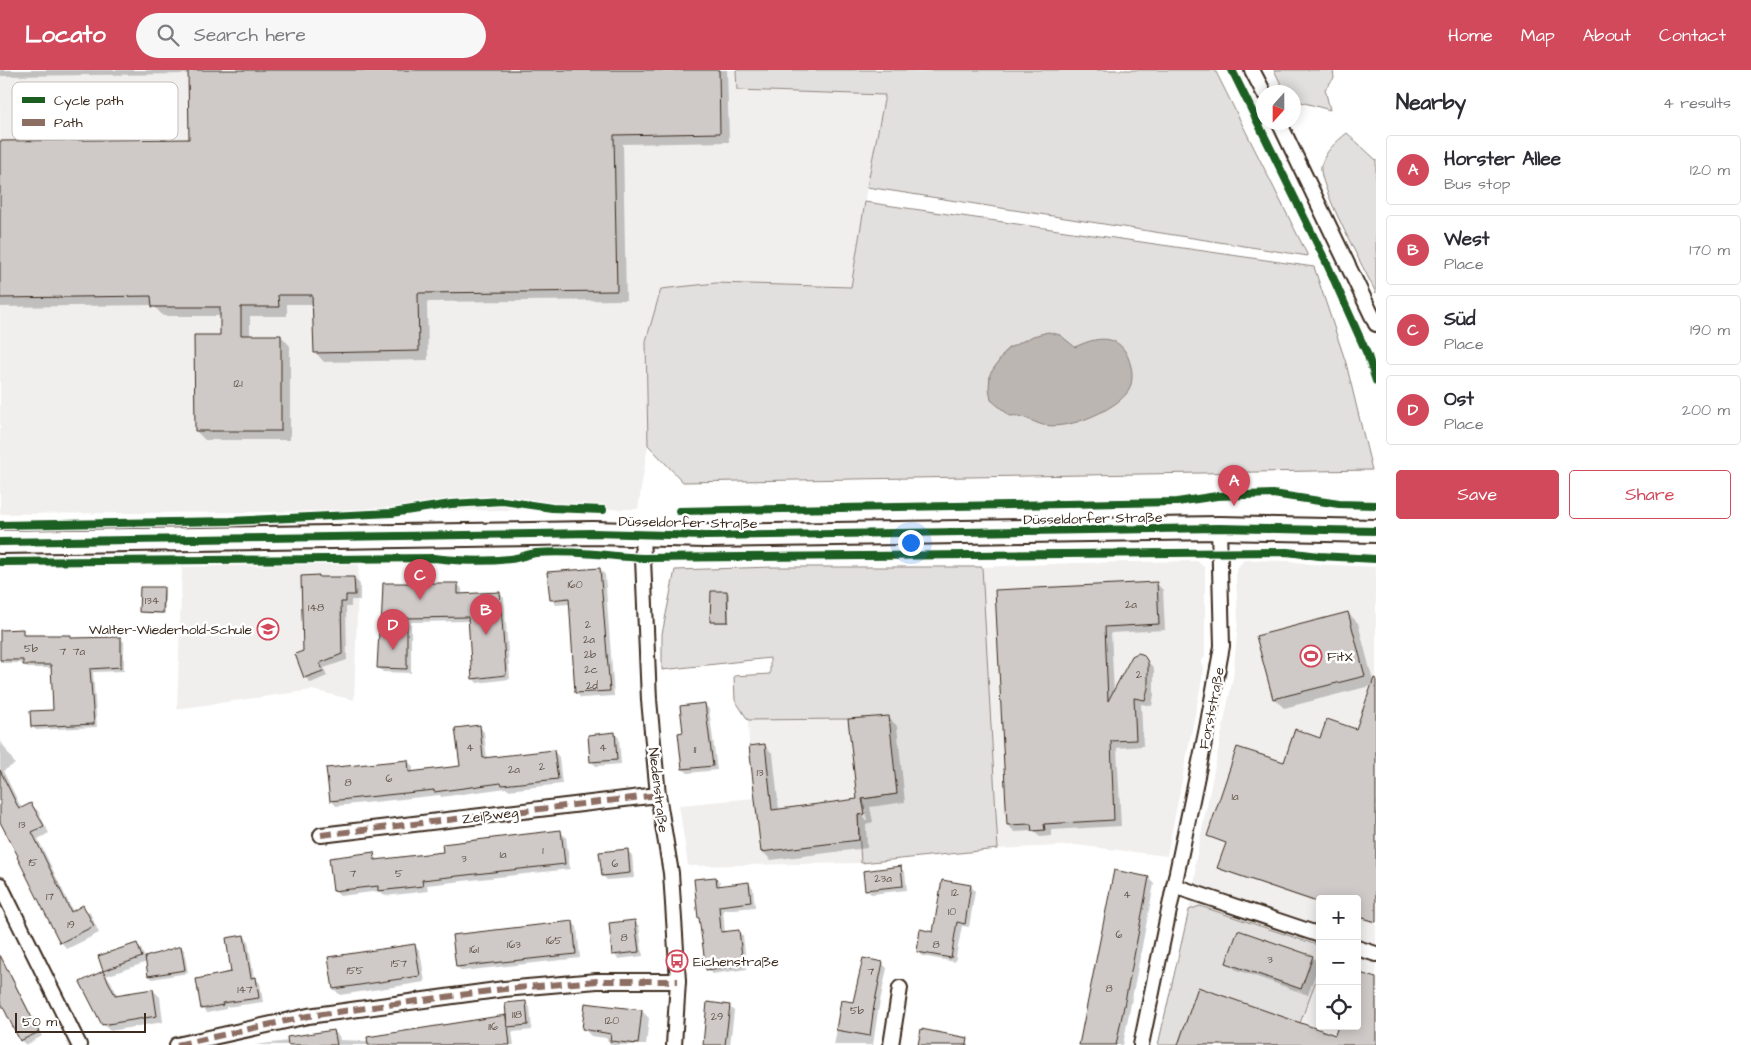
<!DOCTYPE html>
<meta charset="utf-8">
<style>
body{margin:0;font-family:"Architects Daughter",sans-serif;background:#f7f7f7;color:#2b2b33}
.controls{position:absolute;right:15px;bottom:15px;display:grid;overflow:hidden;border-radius:5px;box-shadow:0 2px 12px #0003}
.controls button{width:45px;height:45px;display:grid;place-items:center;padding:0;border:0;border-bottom:1px solid #e1e1e2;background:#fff;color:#2b2b33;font:25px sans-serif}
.compass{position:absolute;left:1256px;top:15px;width:45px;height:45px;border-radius:50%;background:#fff;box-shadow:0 2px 12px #0003;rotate:201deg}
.scale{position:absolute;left:15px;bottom:12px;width:131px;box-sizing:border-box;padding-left:5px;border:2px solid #3b2a1e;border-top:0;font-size:14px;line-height:18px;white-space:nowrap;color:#3b2a1e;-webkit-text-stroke:4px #fff;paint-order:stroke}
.you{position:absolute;left:910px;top:472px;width:18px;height:18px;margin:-12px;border:4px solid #fff;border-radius:50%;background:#1a73e8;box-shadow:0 0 0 8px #1a73e833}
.badge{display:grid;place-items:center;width:32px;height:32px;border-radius:50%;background:#d1495b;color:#fff;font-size:16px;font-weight:700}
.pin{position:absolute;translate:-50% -41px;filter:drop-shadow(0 1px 2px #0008)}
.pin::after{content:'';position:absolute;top:26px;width:18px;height:15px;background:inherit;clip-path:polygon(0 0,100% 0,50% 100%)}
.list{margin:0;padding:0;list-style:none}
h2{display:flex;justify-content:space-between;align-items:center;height:65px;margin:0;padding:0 20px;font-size:21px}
h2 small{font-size:16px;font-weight:400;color:#7c7c81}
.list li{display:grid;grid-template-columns:32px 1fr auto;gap:15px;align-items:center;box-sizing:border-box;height:70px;margin:0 10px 10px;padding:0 10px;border:1px solid #e1e1e2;border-radius:5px}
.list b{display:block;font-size:19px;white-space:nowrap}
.list p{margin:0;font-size:16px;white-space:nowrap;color:#7c7c81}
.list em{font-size:16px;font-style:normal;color:#7c7c81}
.actions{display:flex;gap:10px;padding:15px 20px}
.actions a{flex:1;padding:11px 0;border:1px solid #d1495b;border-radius:5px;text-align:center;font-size:18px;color:#d1495b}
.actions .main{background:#d1495b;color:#fff}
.icon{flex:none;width:28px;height:28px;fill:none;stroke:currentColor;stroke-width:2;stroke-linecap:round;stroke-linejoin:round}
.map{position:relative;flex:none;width:1376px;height:975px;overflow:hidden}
header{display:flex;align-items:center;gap:30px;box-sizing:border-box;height:70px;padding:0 25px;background:#d1495b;color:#fff}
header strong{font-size:24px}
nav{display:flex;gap:28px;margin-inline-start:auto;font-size:18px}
.search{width:350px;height:45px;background:#f7f7f7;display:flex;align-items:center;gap:12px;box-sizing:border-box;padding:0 18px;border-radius:28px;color:#7c7c81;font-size:19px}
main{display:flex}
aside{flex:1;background:#fff}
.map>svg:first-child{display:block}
.built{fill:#f1efee;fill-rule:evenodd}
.green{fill:#e2e0de;stroke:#8e857e}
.water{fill:#bcb6b3;stroke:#887e77}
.shadow{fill:#0003;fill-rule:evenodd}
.building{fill:#cfcac7;stroke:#3b2a1e}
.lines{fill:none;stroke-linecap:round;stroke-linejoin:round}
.street-casing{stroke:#3b2a1e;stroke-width:18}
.primary-casing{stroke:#3b2a1e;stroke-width:26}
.street{stroke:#fff;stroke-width:14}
.primary{stroke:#fff;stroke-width:22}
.quiet{stroke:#8d6e63;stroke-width:6;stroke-dasharray:12 6;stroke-linecap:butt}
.cycleway-casing{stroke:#fff;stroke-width:11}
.cycleway{stroke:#1b5e20;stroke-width:8}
.labels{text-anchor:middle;stroke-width:5;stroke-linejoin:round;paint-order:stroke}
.number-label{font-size:11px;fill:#605248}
.street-label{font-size:14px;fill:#3b2a1e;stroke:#fff}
.poi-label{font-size:14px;fill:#3b2a1e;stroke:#fff;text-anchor:start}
.key{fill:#fff;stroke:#c4bfbc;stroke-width:1}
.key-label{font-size:14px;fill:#3b2a1e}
</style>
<header>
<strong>Locato</strong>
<div class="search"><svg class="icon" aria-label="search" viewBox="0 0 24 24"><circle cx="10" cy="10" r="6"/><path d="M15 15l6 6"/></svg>Search here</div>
<nav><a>Home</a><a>Map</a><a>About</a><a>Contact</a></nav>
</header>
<main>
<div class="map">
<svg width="1376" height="975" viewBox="0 0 1376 975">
<rect width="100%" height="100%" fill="#fff"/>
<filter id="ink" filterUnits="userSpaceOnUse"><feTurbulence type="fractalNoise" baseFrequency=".02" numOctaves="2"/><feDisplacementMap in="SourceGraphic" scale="10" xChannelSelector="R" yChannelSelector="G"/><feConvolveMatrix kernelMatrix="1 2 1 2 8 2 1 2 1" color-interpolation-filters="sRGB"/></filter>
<g filter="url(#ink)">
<g class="built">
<polygon points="0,0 736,0 737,20 885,25 867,117 851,217 800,216 646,271 648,375 638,439 0,444"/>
<path d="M1244 490 1290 491 1309 494 1376 497V975H1158L1189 840 1196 803 1195 794 1233 607 1238 552 1236 506 1237 498ZM1320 829H1357V956H1320Z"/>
<polygon points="1197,491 1205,498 1205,587 1202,590 1202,596 1204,599 1167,786 1075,775 998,779 982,497 1074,493"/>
<polygon points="359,493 354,630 312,620 177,639 182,497"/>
<polygon points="848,649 897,724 861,793 688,796 679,735 755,728 749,676 748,650"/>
</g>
<g class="green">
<polygon points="736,0 1215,0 1308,186 867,117 885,25 737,20"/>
<polygon points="1274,0 1333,0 1334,8 1325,19 1330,40 1294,30 1294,22 1285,22"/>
<path d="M1347 63 1376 90V223C1366 202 1317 113 1321 96 1325 81 1336 72 1347 63Z"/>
<polygon points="865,132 1314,197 1346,293 1372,400 683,412 648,375 646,271 661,219 716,213 851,217"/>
<polygon points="774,497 982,497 998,779 861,793 858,745 865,744 863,729 897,724 848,649 748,650 735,630 734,606 770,604 770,588 662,600 662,564 675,500"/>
<polygon points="1200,836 1320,876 1320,900 1300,953 1198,918 1178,975 1158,975 1189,840"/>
</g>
<path class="water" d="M1048 262 1060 265 1075 277C1102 264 1124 265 1131 297 1133 304 1132 314 1129 320 1120 335 1093 347 1077 352 1066 355 1055 357 1043 355 1032 352 1022 344 1010 346L991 330 989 318 990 304 1007 279 1033 266Z"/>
<g class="shadow">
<polygon points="0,0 727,0 729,72 623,74 626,230 427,232 428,290 324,292 315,282 313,234 287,234 287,246 250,246 250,266 281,266 290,276 290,370 205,370 196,361 222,266 221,246 163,246 153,235 0,237 0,72 190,70 190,4 0,6"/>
<polygon points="600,499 605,505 614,626 581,628 576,623 570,534 556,535 551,529"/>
<polygon points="354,509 360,514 360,530 351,530 351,537 346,537 347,590 324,598 327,606 311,613 305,607 304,582"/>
<polygon points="1156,513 1163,520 1165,560 1111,563 1114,623 1141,585 1154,598 1154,625 1152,636 1141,634 1143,676 1117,678 1121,756 1051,760 1051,766 1040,767 1033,761 1015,762 1008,755 997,521"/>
<polygon points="458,514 462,519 462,525 500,524 504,528 510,609 477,613 473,608 469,551 411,552 411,603 383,602 379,598 383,563"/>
<polygon points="163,518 165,520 165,544 142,543 140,541"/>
<polygon points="727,522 729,524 729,553 713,553 711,551"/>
<polygon points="1348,543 1358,553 1374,615 1284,638 1274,629 1258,567"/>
<polygon points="0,561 22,561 26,566 70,566 73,569 120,568 124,572 124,601 93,602 97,657 36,660 32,656 55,641 52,598 28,598 24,593 0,593"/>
<polygon points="704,634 709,639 717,700 688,703 683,699"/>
<polygon points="1376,635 1376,853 1357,847 1357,829 1320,829 1320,834 1221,800 1218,798 1227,774 1209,766 1285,694 1321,670 1357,660"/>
<path d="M888 647 897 656 905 732 870 737 873 752 866 754 867 778 771 790 762 781 765 676 773 684 779 740 859 731ZM863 738H865L867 750H865Z"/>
<polygon points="479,656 484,662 487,689 554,681 559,687 562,714 508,720 506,718 441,727 440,725 336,736 331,730 407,691 413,696 413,703 461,697"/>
<polygon points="614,663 619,668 621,694 596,696 592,692"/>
<polygon points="0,670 15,694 3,701 22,739 31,734 38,741 49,763 38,769 73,842 83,837 90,843 99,863 67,879 61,872 20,787 0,751"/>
<polygon points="560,762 566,767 570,799 427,815 428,821 385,826 380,821 340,826 334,821 373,784 379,791 445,783"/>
<polygon points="627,781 632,785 634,808 607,810 603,806"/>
<polygon points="900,798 905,802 907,820 871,824 866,819"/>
<polygon points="715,808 720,812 720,817 749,814 753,818 755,837 723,840 725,863 738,862 743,866 747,899 712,904 708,899"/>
<polygon points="1148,808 1154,814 1123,975 1080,975"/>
<polygon points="971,816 975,821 969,857 962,856 955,892 922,886 918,881 934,863"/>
<polygon points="635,851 639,856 643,886 618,889 614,884"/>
<polygon points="572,852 577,857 580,888 462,901 457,897"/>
<polygon points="244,866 248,871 254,908 260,913 263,932 226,937 226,939 207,943 202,938 233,904"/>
<polygon points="137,874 141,879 145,888 181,877 184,880 188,903 152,909 149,905 147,892 106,906 110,910 118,926 153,920 160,927 163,952 110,961 103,954 82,913 105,902 100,887"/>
<polygon points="415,876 420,881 425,912 340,925 334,919"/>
<polygon points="1312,887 1319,894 1308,925 1235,899 1228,892"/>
<polygon points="882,893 887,898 878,941 873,975 834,975 842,932 854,934"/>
<polygon points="8,903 12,907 42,966 26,975 21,970 0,928 0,907"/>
<polygon points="525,932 530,937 532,960 512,962 514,975 254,975 289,971 334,961 339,966 340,970 393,972 505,947"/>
<polygon points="586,934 642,941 649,948 646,975 611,975 606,968 591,966 584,959"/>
<polygon points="729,936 734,941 730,975 705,975"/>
</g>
<g class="building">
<polygon points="188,0 719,0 720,63 614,65 617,221 418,223 419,281 314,283 312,225 278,225 279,237 241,237 241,265 281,265 281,361 195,361 194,265 220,265 220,237 152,237 151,226 0,228 0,71 189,69"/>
<polygon points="600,498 610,621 575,623 569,528 550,530 547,502"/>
<polygon points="319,505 319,507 354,507 355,525 346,525 346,532 341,532 342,584 320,593 323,601 304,608 295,584 303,581 301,506"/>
<polygon points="1157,512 1159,554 1105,557 1108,631 1132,586 1138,583 1142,584 1145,587 1148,592 1148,618 1145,630 1134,628 1136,670 1111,671 1114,750 1044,754 1045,760 1032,761 1031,754 1007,755 995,520"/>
<polygon points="383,513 458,513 458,524 500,522 506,605 472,609 468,547 407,548 407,599 377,598 379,561 381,561"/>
<polygon points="140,517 164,517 163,543 139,542"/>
<polygon points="711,521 727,521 728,552 710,552"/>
<polygon points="1348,542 1365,606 1273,629 1256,566"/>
<polygon points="23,559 23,565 71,565 71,568 121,567 121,597 90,599 94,654 31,657 30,641 53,640 51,595 23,595 23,590 0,590 0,560"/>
<polygon points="1374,608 1376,609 1376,852 1357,846 1357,829 1320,829 1320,833 1217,798 1226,773 1207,766 1237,677 1284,692 1295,659 1320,668 1327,649 1356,659"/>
<polygon points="705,633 713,696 682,699 678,663 683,662 680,636"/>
<polygon points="889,646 897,724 862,729 865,744 858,745 859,770 761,782 749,676 765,674 772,740 857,729 848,649"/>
<polygon points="480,655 483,688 554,680 558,709 502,715 501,713 434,722 434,720 330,731 326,698 408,690 409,702 460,696 455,658"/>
<polygon points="615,662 617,690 590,692 588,665"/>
<polygon points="0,700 19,739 31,733 44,756 32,762 71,842 83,835 94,856 60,873 17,787 18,786 0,752"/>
<polygon points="561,760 565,794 422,810 423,816 378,821 378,816 333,821 329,788 374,782 375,790 443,782 442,774"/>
<polygon points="628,779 630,803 602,806 599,782"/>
<polygon points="901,796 903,816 865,820 863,801"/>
<polygon points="1114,800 1149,807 1131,902 1116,975 1079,975"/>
<polygon points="716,807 717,816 749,812 751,832 719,836 721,862 739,860 743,895 706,900 699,848 698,848 694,809"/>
<polygon points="942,810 971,815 965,854 957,852 951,888 917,882 920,859 933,862"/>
<polygon points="635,850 639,882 612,885 609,853"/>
<polygon points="573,851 576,884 456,897 452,865"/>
<polygon points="1238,860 1313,886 1301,919 1226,893"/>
<polygon points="244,865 251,908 256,907 259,928 222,933 223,935 201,939 196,909 231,902 226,868"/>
<polygon points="137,873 142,887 103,901 98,886"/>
<polygon points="415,874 420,906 333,919 328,887"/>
<polygon points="181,876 185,900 148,906 145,887"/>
<polygon points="0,885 39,962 20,971 0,931"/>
<polygon points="863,888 883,892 874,936 870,966 836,960 841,930 853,932"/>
<polygon points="103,901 115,925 153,919 157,946 102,955 80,912"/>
<polygon points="1357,902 1376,908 1376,975 1178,975 1198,917 1335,965 1338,956 1357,956"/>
<polygon points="526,931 528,955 508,957 510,975 368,975 367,967 506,945 507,957 505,933"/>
<polygon points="707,932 730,935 725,975 703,975"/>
<polygon points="585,933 642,940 638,974 610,971 611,964 582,959"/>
<polygon points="921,959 968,968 967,975 918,975"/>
<polygon points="334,960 337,975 288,975 287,967"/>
</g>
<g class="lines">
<g class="street-casing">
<g id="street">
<polyline points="1252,0 1264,23"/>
<polyline points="1279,52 1376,254"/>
<polyline points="642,465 649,630 658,725 671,803 678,911 674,975"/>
<polyline points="321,765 658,725"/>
<polyline points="0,815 79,975"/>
<polyline points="1174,816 1320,865"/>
<polyline points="1357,878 1376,884"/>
<polyline points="177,975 308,946 504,919 597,911 678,911"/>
<polyline points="891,975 900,918"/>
<polyline points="1141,975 1207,658 1222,576 1219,458"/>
</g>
</g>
<g class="primary-casing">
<polyline id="primary" points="0,472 593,463 706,466 1219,458 1376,461"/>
</g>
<use href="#street" class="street"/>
<use href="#primary" class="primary"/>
<g class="quiet">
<polyline points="321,765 658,725"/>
<polyline points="177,975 308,946 504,919 597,911 678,911"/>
</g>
<g class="cycleway-casing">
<g id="cycleway">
<polyline points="1232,0 1327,194 1368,286 1376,311"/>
<polyline points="679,441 1177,432 1217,426 1273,424 1339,434 1376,435"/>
<polyline points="0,455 230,451 392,443 451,434 503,431 552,438 603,440"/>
<polyline points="0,472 593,463 706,466 1219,458 1376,461"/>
<path d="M0 492 434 488C459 491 485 492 510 489 519 488 528 484 536 483 572 480 608 486 643 488L1287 482 1319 486 1376 489"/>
</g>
</g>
<use href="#cycleway" class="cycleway"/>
</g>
</g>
<defs>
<g id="school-ring" transform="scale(1.125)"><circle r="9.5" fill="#fff" stroke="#d1495b" stroke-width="1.5"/><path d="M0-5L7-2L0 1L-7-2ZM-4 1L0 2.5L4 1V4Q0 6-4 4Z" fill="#d1495b"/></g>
<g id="stadium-ring" transform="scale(1.125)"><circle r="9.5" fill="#fff" stroke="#d1495b" stroke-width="1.5"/><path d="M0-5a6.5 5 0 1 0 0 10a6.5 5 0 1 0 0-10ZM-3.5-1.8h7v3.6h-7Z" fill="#d1495b"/></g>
<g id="bus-ring" transform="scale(1.125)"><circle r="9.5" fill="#fff" stroke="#d1495b" stroke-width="1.5"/><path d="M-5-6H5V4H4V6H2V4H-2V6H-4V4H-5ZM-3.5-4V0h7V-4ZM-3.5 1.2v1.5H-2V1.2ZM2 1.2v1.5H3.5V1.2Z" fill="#d1495b"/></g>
</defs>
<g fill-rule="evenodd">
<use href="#school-ring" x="268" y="559"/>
<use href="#stadium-ring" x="1311" y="586"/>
<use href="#bus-ring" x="677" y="891"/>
</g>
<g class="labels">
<g class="number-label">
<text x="238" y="317">121</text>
<text x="575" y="518">160</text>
<text x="152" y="534">134</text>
<text x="1131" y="538">2a</text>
<text x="316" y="541">148</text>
<text x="588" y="558">2</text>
<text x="589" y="573">2a</text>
<text x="31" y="582">5b</text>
<text x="63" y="585">7</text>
<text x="79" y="585">7a</text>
<text x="590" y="588">2b</text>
<text x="591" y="603">2c</text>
<text x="1139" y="608">2</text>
<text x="592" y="619">2d</text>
<text x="470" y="681">4</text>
<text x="603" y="681">4</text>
<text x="695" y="683">11</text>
<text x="542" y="700">2</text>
<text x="514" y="703">2a</text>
<text x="760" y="706">13</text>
<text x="389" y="712">6</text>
<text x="348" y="716">8</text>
<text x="1235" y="730">1a</text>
<text x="22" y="758">13</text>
<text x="543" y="784">1</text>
<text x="503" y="788">1a</text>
<text x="464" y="792">3</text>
<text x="33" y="796">15</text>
<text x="615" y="797">6</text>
<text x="353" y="807">7</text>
<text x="399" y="807">5</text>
<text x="883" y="812">23a</text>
<text x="955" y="826">12</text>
<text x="1127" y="828">4</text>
<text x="50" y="830">17</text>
<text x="952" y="845">10</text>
<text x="71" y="858">19</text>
<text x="1119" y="868">6</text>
<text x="624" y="871">8</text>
<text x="554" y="874">165</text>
<text x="514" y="878">163</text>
<text x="936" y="878">8</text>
<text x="474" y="883">161</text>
<text x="1270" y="893">3</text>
<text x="399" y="897">157</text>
<text x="355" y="904">155</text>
<text x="871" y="905">7</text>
<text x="1109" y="922">8</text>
<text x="245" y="923">147</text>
<text x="857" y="944">5b</text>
<text x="517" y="948">118</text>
<text x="717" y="950">29</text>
<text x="612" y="954">120</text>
<text x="493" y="960">116</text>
</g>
<g class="street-label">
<text transform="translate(1093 448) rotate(-1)" y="5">Düsseldorfer Straße</text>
<text transform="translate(688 452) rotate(1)" y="5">Düsseldorfer Straße</text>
<text transform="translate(1211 638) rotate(-79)" y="5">Forststraße</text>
<text transform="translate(659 720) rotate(83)" y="5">Niedenstraße</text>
<text transform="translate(490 745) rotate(-7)" y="5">Zeißweg</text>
</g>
<g class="poi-label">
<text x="252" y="564" text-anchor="end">Walter-Wiederhold-Schule</text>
<text x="1327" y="591">FitX</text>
<text x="693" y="896">Eichenstraße</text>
</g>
</g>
<rect x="12" y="12" width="166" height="58" rx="8" class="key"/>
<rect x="22" y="27" width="23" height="6" fill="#1b5e20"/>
<rect x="22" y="49" width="23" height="7" fill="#8d6e63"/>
<g class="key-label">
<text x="54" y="35">Cycle path</text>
<text x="54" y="57">Path</text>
</g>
</svg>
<div class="controls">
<button>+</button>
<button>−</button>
<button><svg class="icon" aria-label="locate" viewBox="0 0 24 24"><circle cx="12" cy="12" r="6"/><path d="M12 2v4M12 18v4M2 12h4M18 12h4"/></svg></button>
</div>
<svg class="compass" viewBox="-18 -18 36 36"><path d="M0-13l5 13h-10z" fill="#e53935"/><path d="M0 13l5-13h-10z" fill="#7c7c81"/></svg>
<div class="scale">50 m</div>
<div class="you"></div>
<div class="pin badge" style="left:1234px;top:436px">A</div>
<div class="pin badge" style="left:486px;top:565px">B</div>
<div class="pin badge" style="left:420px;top:530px">C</div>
<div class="pin badge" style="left:393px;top:580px">D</div>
</div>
<aside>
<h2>Nearby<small>4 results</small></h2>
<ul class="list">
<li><span class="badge">A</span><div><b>Horster Allee</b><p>Bus stop</p></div><em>120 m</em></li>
<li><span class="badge">B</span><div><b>West</b><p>Place</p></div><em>170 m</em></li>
<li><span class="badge">C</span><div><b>Süd</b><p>Place</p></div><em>190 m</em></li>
<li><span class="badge">D</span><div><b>Ost</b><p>Place</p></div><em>200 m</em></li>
</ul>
<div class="actions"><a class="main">Save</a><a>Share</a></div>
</aside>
</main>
